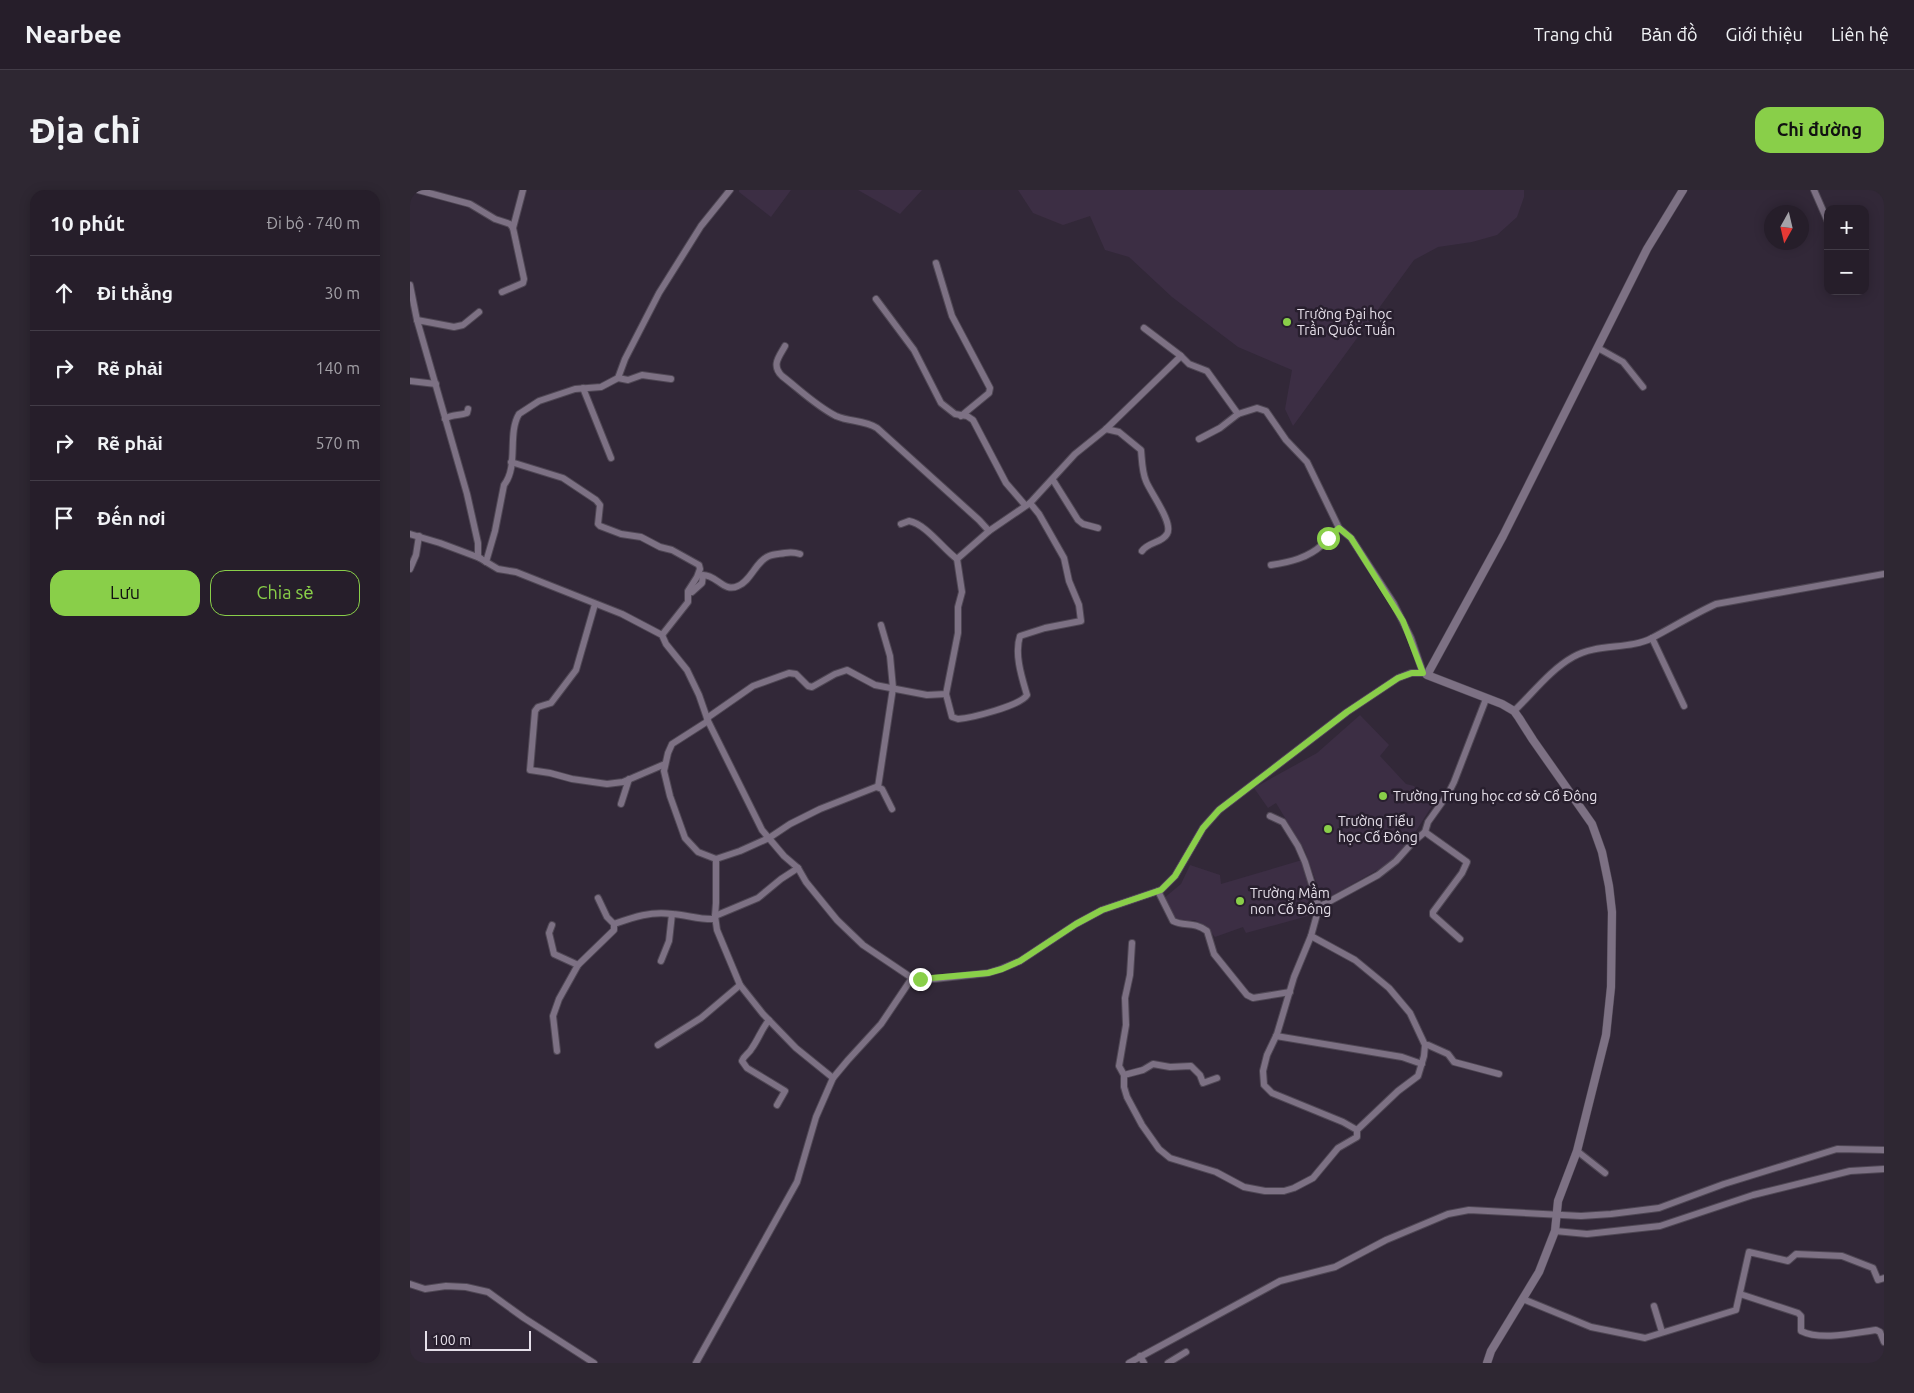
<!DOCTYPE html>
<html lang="vi">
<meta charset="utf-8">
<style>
body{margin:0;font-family:Ubuntu,sans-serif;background:#2e2732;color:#f1f3f6}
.controls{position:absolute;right:15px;top:15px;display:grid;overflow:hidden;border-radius:10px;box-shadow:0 2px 12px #0003}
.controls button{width:45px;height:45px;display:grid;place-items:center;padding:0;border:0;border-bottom:1px solid #423c47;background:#261e2a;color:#f1f3f6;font:25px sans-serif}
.compass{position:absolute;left:1354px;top:15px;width:45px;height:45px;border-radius:50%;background:#261e2a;box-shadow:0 2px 12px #0003;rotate:188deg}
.scale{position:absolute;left:15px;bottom:12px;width:106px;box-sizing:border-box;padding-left:5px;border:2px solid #e5dfe9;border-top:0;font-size:14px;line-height:18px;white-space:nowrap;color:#e5dfe9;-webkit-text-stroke:4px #281f2e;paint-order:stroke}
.stop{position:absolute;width:15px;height:15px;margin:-11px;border:4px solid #89cf49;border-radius:50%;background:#fff}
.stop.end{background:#89cf49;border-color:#fff;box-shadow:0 1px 5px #0008}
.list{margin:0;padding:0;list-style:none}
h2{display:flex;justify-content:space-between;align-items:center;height:65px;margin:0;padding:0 20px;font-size:21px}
h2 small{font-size:16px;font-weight:400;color:#a4a2a8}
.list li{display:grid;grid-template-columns:32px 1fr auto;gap:15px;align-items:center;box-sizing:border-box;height:75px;padding:0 20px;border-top:1px solid #423c47}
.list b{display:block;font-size:19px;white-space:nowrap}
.list em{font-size:16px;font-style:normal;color:#a4a2a8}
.actions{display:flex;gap:10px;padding:15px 20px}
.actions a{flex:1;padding:11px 0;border:1px solid #89cf49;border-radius:15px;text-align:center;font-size:18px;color:#89cf49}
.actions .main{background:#89cf49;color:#111}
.icon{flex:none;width:28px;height:28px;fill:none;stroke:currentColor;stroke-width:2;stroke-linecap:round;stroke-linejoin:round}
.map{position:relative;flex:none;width:1474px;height:1173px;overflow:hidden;border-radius:15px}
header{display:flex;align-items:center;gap:30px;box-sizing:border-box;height:70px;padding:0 25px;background:#261e2a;border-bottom:1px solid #423c47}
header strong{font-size:24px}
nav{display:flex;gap:28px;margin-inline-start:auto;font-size:18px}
.intro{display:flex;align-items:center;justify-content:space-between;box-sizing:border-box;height:120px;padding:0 30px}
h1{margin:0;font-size:35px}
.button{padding:12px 22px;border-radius:15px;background:#89cf49;color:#111;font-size:18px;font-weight:700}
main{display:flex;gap:30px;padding:0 30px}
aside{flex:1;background:#261e2a;border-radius:15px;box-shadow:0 2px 12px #0003}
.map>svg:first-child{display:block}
.built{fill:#3c2e44}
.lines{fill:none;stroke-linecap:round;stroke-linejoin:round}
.minor-casing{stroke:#4f4754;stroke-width:8}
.tertiary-casing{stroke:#4f4754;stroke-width:9}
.minor{stroke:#7d7184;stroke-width:6}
.tertiary{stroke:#7d7184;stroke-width:8}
.route{stroke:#89cf49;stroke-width:6}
.poi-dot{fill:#89cf49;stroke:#281f2e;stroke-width:2}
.labels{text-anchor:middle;stroke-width:5;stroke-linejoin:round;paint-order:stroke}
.poi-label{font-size:14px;fill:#e5dfe9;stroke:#281f2e;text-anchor:start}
</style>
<header>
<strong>Nearbee</strong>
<nav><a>Trang chủ</a><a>Bản đồ</a><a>Giới thiệu</a><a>Liên hệ</a></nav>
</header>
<div class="intro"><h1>Địa chỉ</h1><a class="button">Chỉ đường</a></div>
<main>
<aside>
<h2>10 phút<small>Đi bộ · 740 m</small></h2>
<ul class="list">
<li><svg class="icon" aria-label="ahead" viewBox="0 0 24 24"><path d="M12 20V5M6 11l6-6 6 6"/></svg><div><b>Đi thẳng</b></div><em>30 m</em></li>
<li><svg class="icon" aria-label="right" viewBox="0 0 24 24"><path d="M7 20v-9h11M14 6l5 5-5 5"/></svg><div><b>Rẽ phải</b></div><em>140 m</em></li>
<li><svg class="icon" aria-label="right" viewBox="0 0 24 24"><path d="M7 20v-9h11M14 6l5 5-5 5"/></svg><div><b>Rẽ phải</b></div><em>570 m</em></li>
<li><svg class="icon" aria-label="arrive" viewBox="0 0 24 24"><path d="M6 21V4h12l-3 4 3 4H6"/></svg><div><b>Đến nơi</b></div></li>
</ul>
<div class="actions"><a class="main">Lưu</a><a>Chia sẻ</a></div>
</aside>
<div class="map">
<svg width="1474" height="1173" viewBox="0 0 1474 1173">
<rect width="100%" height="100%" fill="#322838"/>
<g class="built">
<polygon points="329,0 381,0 361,27 329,2"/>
<polygon points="448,0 512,0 490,24"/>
<polygon points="608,0 1114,0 1114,7 1107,27 1087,45 1062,52 1028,57 1004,70 883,236 875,219 882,180 828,157 762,107 719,67 695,60 680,26 653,35 623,23"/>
<polygon points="950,525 979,555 970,566 996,594 1004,596 1022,616 995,658 976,675 913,711 895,661 866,613 858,618 844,598 907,563"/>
<polygon points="892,670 905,715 905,724 836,743 833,737 805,747 794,735 785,730 767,732 754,708 771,694 780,675 810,685 811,694"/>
</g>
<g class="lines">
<g class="minor-casing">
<g id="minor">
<polyline points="8,0 60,14 85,29 100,34 103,38 114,89 113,93 92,102"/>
<polyline points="1404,0 1418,32"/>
<polyline points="103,38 113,0"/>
<polyline points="526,73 542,126 580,198 579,203 551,226"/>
<polyline points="0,95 7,130 57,304 68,353 68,367 88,379 106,382 212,424 252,445 256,454 277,480 289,505 298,531 352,640 374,666 388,678 396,692 427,730 453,755 502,788 524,789 578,783 591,779 610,771 666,734 692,720 751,700 765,686 793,638 809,620 937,522 988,488 1001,483 1013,483 1017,485"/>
<polyline points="466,109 504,160 531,213 545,224 557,226 563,230 596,293 615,315"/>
<polyline points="7,130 44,137 53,135 69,122"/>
<polyline points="734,138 771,166 779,174 797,181 828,224"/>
<path d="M375 156C369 167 361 175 372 186 389 199 406 216 426 226 440 232 454 230 467 238L569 330 579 341"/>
<polyline points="1188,158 1213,172 1233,197"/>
<polyline points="208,188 218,190 232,185 261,189"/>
<polyline points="0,191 26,194"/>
<polyline points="173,198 201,268"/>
<path d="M35 229C41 224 49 226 57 223L58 219"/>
<path d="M696 239 709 242 731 260C732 270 732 282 736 291 740 302 764 333 757 344 752 353 738 352 732 361"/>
<polyline points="789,249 810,238 828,224 847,218 856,221 876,250 897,272 929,338 941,348 984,414 1001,448 1013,483"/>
<polyline points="101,272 153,288 186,310 190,315 188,334 190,336 211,344 231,347 250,357 262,360 289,375 290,379 287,387 278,401 278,412 252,445"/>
<polyline points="643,290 668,330 673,334 688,338"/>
<polyline points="0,344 30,353 70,368"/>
<polyline points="547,369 579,341 620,313 665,264 696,239 771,166"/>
<path d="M76 372 85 341 94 295C109 276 97 244 109 224L129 211 165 199 191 197 208 188 215 169 249 103 291 36 320 0"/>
<path d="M861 375C880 372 898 368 912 355 919 350 923 343 929 338"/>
<polyline points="0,379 6,365 9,346"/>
<path d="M282 402 292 393 293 385C307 385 314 403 328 396 341 391 346 371 359 366 364 364 370 364 375 363 381 362 384 362 390 364"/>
<polyline points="185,414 166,480 141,513 128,517 125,521 120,580 140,583 162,589 197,594 213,592 255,574"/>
<polyline points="1242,448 1274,516"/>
<path d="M536 504 542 527 548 529C561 528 610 516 617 505 612 488 604 464 610 446L635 438 671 431 669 415 659 391 654 368 629 324 620 313"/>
<path d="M1104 521C1123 503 1140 480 1163 467 1187 453 1219 460 1242 448 1263 437 1284 424 1306 414L1474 384"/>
<path d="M297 528 343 496 379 483 386 484 398 496 402 497 425 484 437 480 465 495 517 505 536 504 548 443V417L552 402 547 369C533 359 516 334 499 331L491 334"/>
<polyline points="298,531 262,554 258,563 254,581 260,606 275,648 288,662 306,669 330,661 359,648 380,634 410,619 466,597 472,599 482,619"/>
<polyline points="468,597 483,498 480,466 471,435"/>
<polyline points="211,614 219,589"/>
<polyline points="860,626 873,632 888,656 895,672 909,717 901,746 945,770 979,798 1000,823 1015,855 1014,866 1008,886 988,901 947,940"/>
<polyline points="1015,642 1057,672 1052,683 1023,722 1023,725 1050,749"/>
<polyline points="306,669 306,713 305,726 307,740 330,795 353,824 386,858 423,888"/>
<path d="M748 701 763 731C775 737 783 731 797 741L804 764 837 805 843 808 880 802"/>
<polyline points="188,708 197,727 204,734"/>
<polyline points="909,717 968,685 986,671 1003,652 1015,642 1018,632 1038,604 1044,592 1076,509"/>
<polyline points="305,726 348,708 371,689 388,678"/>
<polyline points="142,735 139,743 144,764 168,775"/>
<polyline points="901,746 884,787 867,844 857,865 853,881 854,895 862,903 933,932 947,940"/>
<polyline points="722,753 720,785 715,808 716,835 709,876 714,885 714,897 717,907 732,935 749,959 760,968 806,982 834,997 855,1001 874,1001 884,998 903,988 928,958 947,947 947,940"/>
<polyline points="251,771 259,751 262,724"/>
<path d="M359 830C351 840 349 848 342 858 339 864 334 865 332 871L337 878 375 901 367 915"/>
<polyline points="866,846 992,867 1012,874"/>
<polyline points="248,855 291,828 330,795"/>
<polyline points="1015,855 1018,855 1038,864 1044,872 1089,884"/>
<path d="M147 861 143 826 149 809 168 775 204 740V734C224 727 241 721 262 724 277 725 290 730 305 729"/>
<polyline points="714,885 733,880 743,874 760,877 781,876 790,885 793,893 807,888"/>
<polyline points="1167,961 1195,983"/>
<polyline points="1145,1041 1177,1044 1250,1036 1343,1005 1440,981 1474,979"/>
<polyline points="0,1094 15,1099 36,1096 56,1097 78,1102 114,1128 184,1173"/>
<path d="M1330 1104 1388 1123 1391 1126V1141C1411 1151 1444 1143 1466 1140L1470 1142 1474 1152"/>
<polyline points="1113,1109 1181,1137 1235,1148 1326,1120 1339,1062 1378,1071 1386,1064 1432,1066 1463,1078 1468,1090 1474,1088"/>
<polyline points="1244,1116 1252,1142"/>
<polyline points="730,1166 734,1173"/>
<polyline points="286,1173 387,992 406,927 423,888 438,870 471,834 502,788"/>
<polyline points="719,1173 870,1091 925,1077 976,1050 1038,1024 1059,1020 1171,1026 1201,1024 1249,1018 1314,994 1427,959 1474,960"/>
<polyline points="758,1173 776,1162"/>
</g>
</g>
<g class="tertiary-casing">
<polyline id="tertiary" points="1077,1173 1081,1161 1129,1082 1145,1041 1148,1011 1167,961 1196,845 1201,797 1202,722 1199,696 1192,662 1182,634 1123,550 1109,528 1104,521 1092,514 1017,485 1093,346 1237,59 1273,0"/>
</g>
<use href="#minor" class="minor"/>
<use href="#tertiary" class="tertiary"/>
</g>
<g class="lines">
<polyline class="route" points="510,789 578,783 592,779 610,771 666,734 692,720 751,700 765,686 793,638 809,620 937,522 988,488 1002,483 1013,483 993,431 941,348 929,338 918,348"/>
</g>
<g class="poi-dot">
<circle cx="877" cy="132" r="5"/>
<circle cx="973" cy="606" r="5"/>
<circle cx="918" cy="639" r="5"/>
<circle cx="830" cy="711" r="5"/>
</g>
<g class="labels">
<g class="poi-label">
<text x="887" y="129">Trường Đại học<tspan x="887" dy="16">Trần Quốc Tuấn</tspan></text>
<text x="983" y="611">Trường Trung học cơ sở Cổ Đông</text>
<text x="928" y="636">Trường Tiểu<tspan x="928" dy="16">học Cổ Đông</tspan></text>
<text x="840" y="708">Trường Mầm<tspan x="840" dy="16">non Cổ Đông</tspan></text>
</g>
</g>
</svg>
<div class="controls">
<button>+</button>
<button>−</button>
</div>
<svg class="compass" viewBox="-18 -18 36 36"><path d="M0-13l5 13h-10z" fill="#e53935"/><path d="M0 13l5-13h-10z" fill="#a4a2a8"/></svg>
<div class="scale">100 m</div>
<div class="stop" style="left:918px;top:348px"></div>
<div class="stop end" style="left:510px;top:789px"></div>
</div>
</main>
